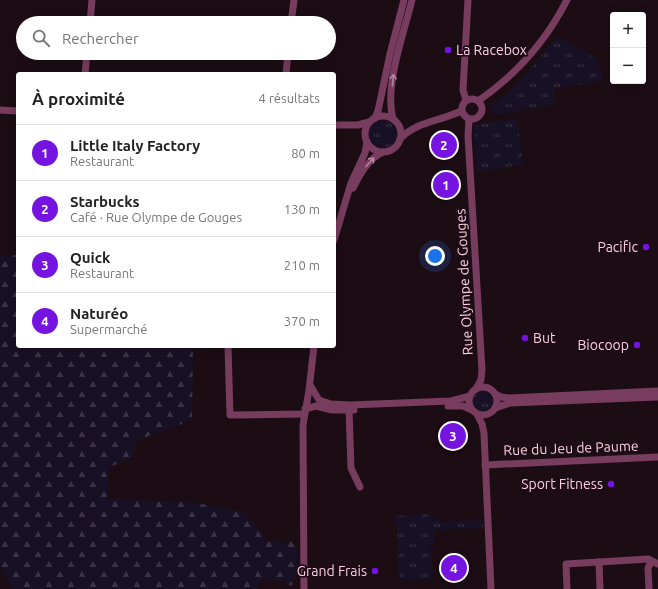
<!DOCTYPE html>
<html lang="fr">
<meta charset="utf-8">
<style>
body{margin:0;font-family:Ubuntu,sans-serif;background:#f6f6f6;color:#222}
.controls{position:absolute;right:12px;top:12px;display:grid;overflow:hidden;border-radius:4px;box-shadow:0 2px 10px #0003}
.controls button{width:36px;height:36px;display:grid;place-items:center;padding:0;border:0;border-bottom:1px solid #e0e0e0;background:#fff;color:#222;font:20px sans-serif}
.you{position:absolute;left:435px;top:256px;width:14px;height:14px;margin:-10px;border:3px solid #fff;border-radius:50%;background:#1a73e8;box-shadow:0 0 0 6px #1a73e833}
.badge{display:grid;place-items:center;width:26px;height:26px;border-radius:50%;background:#7513e0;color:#fff;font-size:13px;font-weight:700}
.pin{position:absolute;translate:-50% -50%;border:2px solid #fff;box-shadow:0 1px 4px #0006}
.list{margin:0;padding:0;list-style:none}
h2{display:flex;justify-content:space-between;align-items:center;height:52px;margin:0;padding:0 16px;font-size:17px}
h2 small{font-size:13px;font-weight:400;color:#767676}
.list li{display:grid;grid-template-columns:26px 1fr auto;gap:12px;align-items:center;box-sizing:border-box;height:56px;padding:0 16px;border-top:1px solid #e0e0e0}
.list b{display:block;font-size:15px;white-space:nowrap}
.list p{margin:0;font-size:13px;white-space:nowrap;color:#767676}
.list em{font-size:13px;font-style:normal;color:#767676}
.icon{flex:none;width:22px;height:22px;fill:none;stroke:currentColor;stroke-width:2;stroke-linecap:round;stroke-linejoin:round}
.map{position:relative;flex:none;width:658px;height:589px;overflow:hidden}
.search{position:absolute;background:#fff;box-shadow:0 2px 10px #0003;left:16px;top:16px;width:320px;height:44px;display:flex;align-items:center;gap:10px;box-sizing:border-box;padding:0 14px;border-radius:22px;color:#767676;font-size:15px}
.panel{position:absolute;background:#fff;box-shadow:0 2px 10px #0003;left:16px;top:72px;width:320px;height:276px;border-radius:4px}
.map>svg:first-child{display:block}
.grass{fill:url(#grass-tufts)}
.forest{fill:url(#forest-firs)}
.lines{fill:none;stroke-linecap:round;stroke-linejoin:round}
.minor{stroke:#773c5e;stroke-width:7}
.oneway{stroke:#b984a1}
.poi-dot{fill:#7513e0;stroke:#1c0d14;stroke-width:1.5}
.labels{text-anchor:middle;stroke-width:3.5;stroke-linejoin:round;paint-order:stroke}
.poi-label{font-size:14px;fill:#fbcce4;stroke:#1c0d14;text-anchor:end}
.street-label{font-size:14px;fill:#fbcce4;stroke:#1c0d14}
</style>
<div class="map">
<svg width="658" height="589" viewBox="0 0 658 589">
<defs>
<pattern id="grass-tufts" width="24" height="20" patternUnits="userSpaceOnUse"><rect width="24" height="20" fill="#181125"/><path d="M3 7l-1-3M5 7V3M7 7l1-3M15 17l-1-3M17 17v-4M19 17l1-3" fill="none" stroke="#3a3244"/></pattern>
<pattern id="forest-firs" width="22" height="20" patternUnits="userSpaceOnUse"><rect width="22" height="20" fill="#181125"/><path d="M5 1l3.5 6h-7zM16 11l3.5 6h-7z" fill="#3a3244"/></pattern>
</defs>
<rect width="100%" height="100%" fill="#1c0d14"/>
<g class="grass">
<path d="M557 36 597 59 603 81 554 88 556 104 502 114 494 113 489 106C518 88 537 62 557 36Z"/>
<polygon points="517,119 523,164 478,172 473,125"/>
<circle cx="383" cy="134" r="14"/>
<circle cx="483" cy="401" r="10"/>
<polygon points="427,514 443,522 482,520 483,528 434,530 435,541 431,545 433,579 399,579 396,516"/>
</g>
<path class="forest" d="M0 255H18V346H70L71 352 80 346H193L192 420 135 441 134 457 110 467 107 499 197 503 245 513 264 535V542L276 541 282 544 290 541 297 547C297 558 300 578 291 586L282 581 261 579 257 589H12L6 576 0 568Z"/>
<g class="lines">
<g class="minor">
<polyline points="91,20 179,23"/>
<polyline points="90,23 92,0"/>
<polyline points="291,23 294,0"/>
<polyline points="85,74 87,53"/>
<polyline points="286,74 288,53"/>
<circle cx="472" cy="109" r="10"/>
<polyline points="466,100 463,90 468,0"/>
<path d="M478 101C516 75 546 41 567 0"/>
<polyline points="0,110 18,111"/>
<circle cx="383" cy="134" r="18"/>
<polyline points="375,118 378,111 390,54 404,0"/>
<path d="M393 119C384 86 404 33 412 0"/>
<polyline points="469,119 468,136 482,370 481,380 476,389"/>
<polyline points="334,125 358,125 369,122"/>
<path d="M400 139C415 122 441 121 461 111"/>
<path d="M353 188C360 174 368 159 383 152"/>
<polyline points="334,240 351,183 365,153 367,142"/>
<polyline points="228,346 230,415 304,414"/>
<polyline points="310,385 319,400 331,404 350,405 451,401 470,396"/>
<circle cx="483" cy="401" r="14"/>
<polyline points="495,394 501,397 509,398 658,391"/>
<polyline points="351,406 349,410 351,468 360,487"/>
<polyline points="448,406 463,406 472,410"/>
<polyline points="495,408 510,403 658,397"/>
<polyline points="305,409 316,406 332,410 354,410"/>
<polyline points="477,414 482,424 484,433 491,589"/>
<polyline points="485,465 658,457"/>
<polyline points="599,562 600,589"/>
<polyline points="304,589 303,425 309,390 314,346"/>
<polyline points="567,589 566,564 648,559 658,564"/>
<polyline points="649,589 648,568 651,562"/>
</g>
</g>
<defs><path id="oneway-shaft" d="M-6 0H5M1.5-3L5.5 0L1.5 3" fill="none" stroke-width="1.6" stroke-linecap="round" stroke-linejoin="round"/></defs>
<g class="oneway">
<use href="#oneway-shaft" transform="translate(393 80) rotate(-84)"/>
<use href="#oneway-shaft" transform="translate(370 162) rotate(-48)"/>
</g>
<g class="poi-dot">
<circle cx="448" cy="50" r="4"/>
<circle cx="646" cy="247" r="4"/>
<circle cx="525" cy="338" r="4"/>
<circle cx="637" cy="345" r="4"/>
<circle cx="611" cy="484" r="4"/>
<circle cx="375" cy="571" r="4"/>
</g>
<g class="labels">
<g class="poi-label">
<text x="456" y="55" text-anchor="start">La Racebox</text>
<text x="638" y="252">Pacific</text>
<text x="533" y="343" text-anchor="start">But</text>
<text x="629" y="350">Biocoop</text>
<text x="603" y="489">Sport Fitness</text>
<text x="367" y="576">Grand Frais</text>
</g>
<g class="street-label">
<text transform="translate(464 282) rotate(-93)" y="5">Rue Olympe de Gouges</text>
<text transform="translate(571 448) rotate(-2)" y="5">Rue du Jeu de Paume</text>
</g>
</g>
</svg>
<div class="controls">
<button>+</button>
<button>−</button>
</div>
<div class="you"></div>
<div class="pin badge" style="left:446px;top:185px">1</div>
<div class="pin badge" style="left:444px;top:145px">2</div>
<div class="pin badge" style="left:453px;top:436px">3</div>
<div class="pin badge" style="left:454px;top:568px">4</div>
<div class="search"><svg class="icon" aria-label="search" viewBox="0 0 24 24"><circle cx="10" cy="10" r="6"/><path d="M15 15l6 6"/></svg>Rechercher</div>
<section class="panel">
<h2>À proximité<small>4 résultats</small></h2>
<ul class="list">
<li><span class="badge">1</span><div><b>Little Italy Factory</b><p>Restaurant</p></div><em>80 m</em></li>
<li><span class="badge">2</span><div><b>Starbucks</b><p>Café · Rue Olympe de Gouges</p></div><em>130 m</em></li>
<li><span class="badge">3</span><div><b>Quick</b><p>Restaurant</p></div><em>210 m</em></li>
<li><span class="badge">4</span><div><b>Naturéo</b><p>Supermarché</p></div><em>370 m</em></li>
</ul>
</section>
</div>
